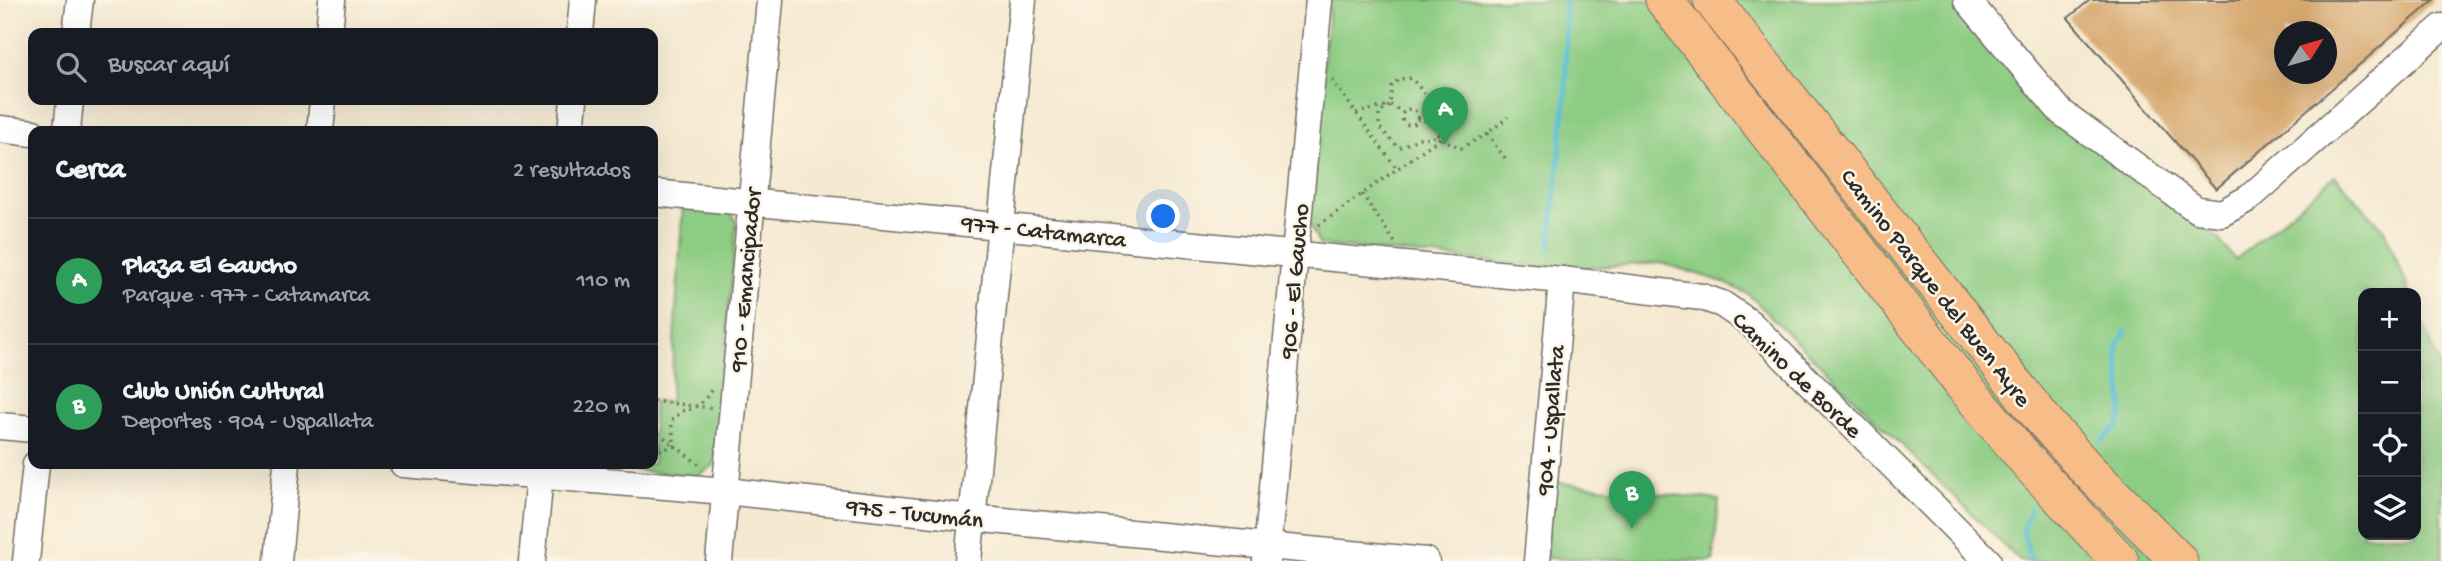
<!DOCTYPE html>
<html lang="es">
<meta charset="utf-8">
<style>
body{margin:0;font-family:"Gochi Hand",sans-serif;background:#242831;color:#f1f3f6}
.controls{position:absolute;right:21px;bottom:21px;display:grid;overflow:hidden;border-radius:14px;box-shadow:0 7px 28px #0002}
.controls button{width:63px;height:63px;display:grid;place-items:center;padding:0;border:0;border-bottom:2px solid #363941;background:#171b24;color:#f1f3f6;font:35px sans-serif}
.compass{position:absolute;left:2274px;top:21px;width:63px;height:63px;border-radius:50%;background:#171b24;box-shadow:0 7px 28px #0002;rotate:53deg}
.you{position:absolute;left:1164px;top:217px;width:24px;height:24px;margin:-18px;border:5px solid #fff;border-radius:50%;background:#1a73e8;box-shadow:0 0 0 10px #1a73e833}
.badge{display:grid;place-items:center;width:46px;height:46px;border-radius:50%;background:#b45309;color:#fff;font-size:23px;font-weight:700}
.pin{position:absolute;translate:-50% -58px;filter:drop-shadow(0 2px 4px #0008)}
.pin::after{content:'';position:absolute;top:37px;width:24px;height:21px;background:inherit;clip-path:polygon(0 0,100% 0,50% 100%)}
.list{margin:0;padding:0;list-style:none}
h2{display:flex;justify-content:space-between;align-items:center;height:91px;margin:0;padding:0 28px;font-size:30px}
h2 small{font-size:23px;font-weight:400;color:#9ea1a6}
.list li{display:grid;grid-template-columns:46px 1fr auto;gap:21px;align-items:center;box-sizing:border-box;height:126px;padding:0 28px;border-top:2px solid #363941}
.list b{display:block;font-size:26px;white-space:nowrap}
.list p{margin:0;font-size:23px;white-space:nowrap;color:#9ea1a6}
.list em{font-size:23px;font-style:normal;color:#9ea1a6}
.icon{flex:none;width:38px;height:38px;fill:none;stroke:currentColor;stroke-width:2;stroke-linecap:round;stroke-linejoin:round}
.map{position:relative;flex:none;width:2442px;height:561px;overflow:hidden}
.search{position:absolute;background:#171b24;box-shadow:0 7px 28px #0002;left:28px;top:28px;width:630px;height:77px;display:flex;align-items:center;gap:18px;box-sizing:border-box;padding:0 24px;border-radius:14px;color:#9ea1a6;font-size:26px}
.panel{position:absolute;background:#171b24;box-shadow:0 7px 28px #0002;left:28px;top:126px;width:630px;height:343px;border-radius:14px}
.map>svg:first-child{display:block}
.green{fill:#8dcc83;stroke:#5c7c57;stroke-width:2}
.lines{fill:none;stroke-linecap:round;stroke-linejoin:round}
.stream{stroke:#56bdd4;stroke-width:5}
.building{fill:#d7a96f;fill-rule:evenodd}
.minor-casing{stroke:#726e65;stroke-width:29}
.highway-casing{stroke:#726e65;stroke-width:39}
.path{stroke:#726e65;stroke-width:3.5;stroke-dasharray:2 5;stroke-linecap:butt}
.minor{stroke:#fff;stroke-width:26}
.highway{stroke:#f7bd88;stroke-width:37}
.labels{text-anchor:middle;stroke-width:5;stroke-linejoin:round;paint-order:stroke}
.street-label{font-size:24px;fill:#2b2b2b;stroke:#fcf5e5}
</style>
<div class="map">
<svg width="2442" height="561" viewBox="0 0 2442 561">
<rect width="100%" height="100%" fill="#fcf5e5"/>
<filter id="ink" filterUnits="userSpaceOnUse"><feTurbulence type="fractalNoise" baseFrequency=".0143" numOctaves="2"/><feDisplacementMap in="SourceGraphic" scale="14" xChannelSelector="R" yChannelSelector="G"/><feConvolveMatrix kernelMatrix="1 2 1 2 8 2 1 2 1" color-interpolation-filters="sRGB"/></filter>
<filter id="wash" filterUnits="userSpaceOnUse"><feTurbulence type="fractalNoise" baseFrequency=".00686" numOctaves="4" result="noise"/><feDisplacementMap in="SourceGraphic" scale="28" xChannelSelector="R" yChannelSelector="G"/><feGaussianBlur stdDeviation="1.57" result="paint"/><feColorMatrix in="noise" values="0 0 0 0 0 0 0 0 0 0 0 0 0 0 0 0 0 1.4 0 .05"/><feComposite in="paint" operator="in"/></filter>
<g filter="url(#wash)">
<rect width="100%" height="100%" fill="#f5e9d1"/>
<g class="green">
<polygon points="1330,0 1955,0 2054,118 2218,238 2235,260 2335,176 2385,231 2410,293 2363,293 2363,535 2416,535 2416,307 2442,371 2442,561 2020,561 1748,294 1723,282 1662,263 1565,269 1320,245 1308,222"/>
<polygon points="683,205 730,212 737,222 714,465 698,476 562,464 653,464 653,401 670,402"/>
<polygon points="1553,482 1719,500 1713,561 1545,558"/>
</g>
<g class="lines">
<g class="stream">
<polyline points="1550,248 1566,93 1565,0"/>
<polyline points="2102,441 2118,426 2123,411 2117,346 2126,331"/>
<polyline points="2030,508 2023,531 2031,561"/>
</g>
</g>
<g id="blocks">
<path class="building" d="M2090 0H2434L2216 189 2068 18ZM2284 32H2326V74H2284Z"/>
</g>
</g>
<g filter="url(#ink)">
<use href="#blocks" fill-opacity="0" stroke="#726e65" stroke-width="2"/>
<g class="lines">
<g class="minor-casing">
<g id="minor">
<polyline points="1967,0 2061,112 2197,210 2222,213 2249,198 2442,27"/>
<polyline points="76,33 80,0"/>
<polyline points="329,33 332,0"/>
<polyline points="580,33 583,0"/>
<polyline points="0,129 33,133"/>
<polyline points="67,131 70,100"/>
<polyline points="320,131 323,100"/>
<polyline points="571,131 574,100"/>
<polyline points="653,193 1562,280 1702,297 1722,304 1750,323 1988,561"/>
<polyline points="0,426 33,429"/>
<polyline points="403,464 725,491 972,518 1426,561"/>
<polyline points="26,561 36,464"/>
<polyline points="278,561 287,464"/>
<polyline points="532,561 541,464"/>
<polyline points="719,561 770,0"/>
<polyline points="968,561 1023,0"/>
<polyline points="1266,561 1319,0"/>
<polyline points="1537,561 1562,280"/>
</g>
</g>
<g class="highway-casing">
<g id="highway">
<polyline points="1664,0 1964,386 2034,469 2120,561"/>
<polyline points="1712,0 2040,416 2085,467 2179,561"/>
</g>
</g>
<g class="path">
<polyline points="1332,80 1397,169"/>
<circle cx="1410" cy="117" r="8"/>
<polyline points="1356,113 1390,105 1403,112"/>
<polyline points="1417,119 1432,122 1440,138 1461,148 1487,134 1508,117"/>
<polyline points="1434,125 1434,104 1411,78 1399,79 1392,86 1390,105 1379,114 1379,127 1399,148 1419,138 1432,138 1438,132"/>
<polyline points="1487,134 1505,158"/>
<polyline points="1362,194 1396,244"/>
<polyline points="1319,225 1440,138"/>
<polyline points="653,401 713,408"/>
<polyline points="653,429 701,466"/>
<path d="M653 452 675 446 671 421 682 411C698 408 703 403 712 389"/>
</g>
<use href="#minor" class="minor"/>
<use href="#highway" class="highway"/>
</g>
</g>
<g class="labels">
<g class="street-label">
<text transform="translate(1044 230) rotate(6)" y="8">977 - Catamarca</text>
<text transform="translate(744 280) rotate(-85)" y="8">910 - Emancipador</text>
<text transform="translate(1293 281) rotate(-85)" y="8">906 - El Gaucho</text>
<text transform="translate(1937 287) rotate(52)" y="8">Camino Parque del Buen Ayre</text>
<text transform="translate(1798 374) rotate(44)" y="8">Camino de Borde</text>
<text transform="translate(1549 420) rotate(-85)" y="8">904 - Uspallata</text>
<text transform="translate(915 512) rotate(6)" y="8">975 - Tucumán</text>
</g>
</g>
</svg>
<div class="controls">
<button>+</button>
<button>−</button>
<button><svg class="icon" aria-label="locate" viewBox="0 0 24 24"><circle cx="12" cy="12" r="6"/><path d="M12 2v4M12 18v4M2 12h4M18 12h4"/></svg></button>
<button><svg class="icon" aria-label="layers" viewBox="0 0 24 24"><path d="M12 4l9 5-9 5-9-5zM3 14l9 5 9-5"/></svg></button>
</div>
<svg class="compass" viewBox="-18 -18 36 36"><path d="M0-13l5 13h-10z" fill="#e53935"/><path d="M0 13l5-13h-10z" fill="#9ea1a6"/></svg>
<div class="you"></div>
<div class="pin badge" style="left:1445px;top:145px;background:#2e9e5b">A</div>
<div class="pin badge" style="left:1632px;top:529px;background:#2e9e5b">B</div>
<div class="search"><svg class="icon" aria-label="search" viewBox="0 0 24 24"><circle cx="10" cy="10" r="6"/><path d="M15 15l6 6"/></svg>Buscar aquí</div>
<section class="panel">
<h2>Cerca<small>2 resultados</small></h2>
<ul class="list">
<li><span class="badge" style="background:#2e9e5b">A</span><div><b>Plaza El Gaucho</b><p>Parque · 977 - Catamarca</p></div><em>110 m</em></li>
<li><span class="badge" style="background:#2e9e5b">B</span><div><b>Club Unión Cultural</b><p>Deportes · 904 - Uspallata</p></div><em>220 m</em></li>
</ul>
</section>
</div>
